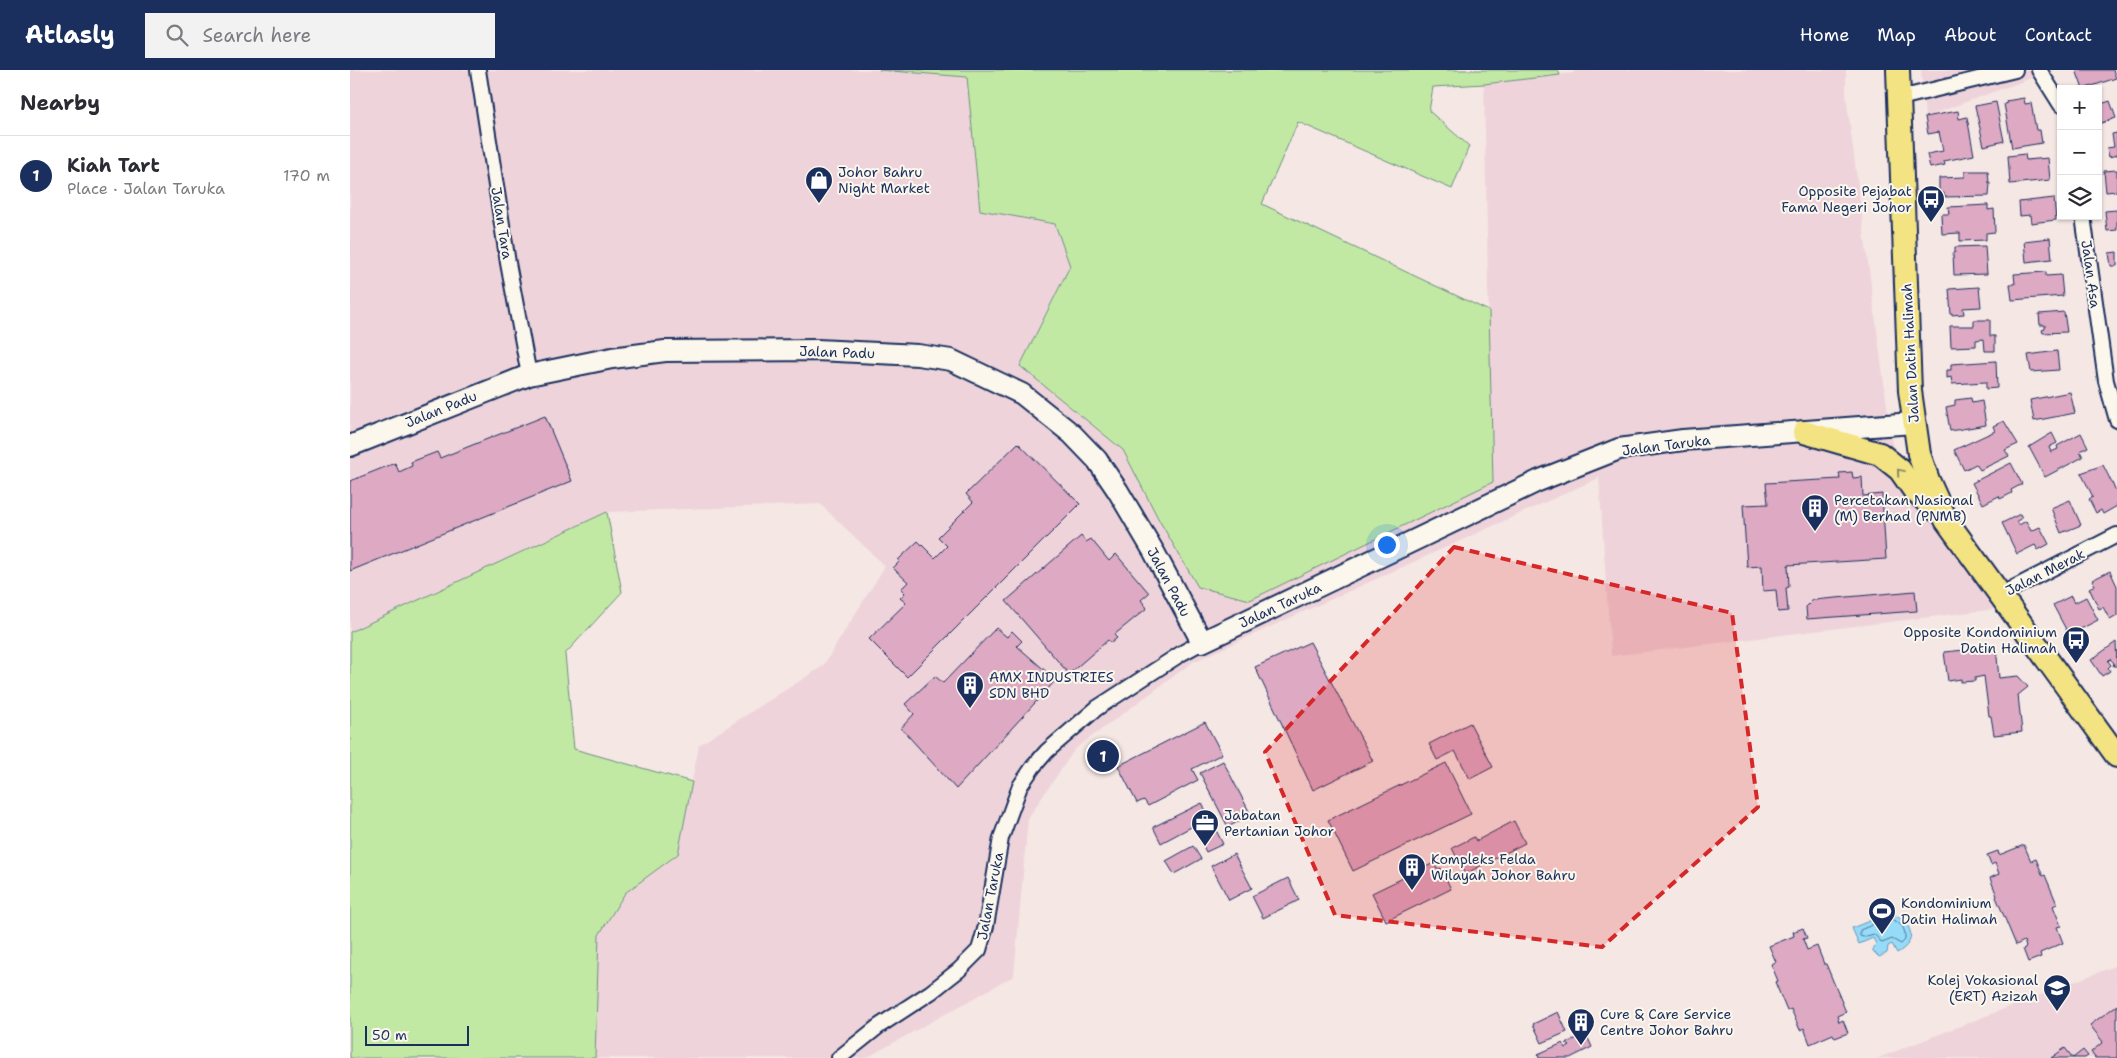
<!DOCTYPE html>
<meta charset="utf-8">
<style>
body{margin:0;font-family:"Shantell Sans",sans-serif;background:#f2f2f3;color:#2b2b33}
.controls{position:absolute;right:15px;top:15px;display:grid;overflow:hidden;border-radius:0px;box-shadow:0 1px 4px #0004}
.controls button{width:45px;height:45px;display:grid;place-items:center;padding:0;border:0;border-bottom:1px solid #e1e1e2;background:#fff;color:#2b2b33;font:25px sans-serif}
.scale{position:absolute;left:15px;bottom:12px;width:104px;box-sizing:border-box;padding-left:5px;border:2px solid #1b2f5e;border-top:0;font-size:14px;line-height:18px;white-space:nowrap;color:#1b2f5e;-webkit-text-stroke:4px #fbf7ec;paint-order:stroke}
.you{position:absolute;left:1036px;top:474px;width:18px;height:18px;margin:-12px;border:4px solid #fff;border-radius:50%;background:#1a73e8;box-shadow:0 0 0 8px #1a73e833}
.badge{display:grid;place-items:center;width:32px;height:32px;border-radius:50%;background:#1b2f5e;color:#fff;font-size:16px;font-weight:700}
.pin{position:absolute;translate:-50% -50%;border:2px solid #fff;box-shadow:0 1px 5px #0006}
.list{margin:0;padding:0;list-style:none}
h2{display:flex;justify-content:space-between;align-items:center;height:65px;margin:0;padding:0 20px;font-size:21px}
h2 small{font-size:16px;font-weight:400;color:#7c7c81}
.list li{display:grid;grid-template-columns:32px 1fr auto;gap:15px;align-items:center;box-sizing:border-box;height:80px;padding:0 20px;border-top:1px solid #e1e1e2}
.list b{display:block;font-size:19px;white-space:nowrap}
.list p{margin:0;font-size:16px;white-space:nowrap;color:#7c7c81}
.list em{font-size:16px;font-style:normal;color:#7c7c81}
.icon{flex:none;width:28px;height:28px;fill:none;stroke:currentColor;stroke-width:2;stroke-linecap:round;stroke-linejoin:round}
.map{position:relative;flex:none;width:1767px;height:988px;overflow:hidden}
header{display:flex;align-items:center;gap:30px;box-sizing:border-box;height:70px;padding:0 25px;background:#1b2f5e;color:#fff}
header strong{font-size:24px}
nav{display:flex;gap:28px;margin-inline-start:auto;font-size:18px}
.search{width:350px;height:45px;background:#f2f2f3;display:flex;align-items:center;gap:12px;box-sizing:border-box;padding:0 18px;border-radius:0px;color:#7c7c81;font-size:19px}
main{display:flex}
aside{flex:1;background:#fff}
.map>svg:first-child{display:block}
.built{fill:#eed4da}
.green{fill:#c2e9a4;stroke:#6e8c81}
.water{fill:#96dbf8;stroke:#6596ba}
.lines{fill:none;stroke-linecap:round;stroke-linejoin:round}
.shore{stroke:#4c749c;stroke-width:1}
.building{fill:#dda9c3;stroke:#1b2f5e}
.street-casing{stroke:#1b2f5e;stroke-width:18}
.secondary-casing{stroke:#1b2f5e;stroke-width:24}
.primary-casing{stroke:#1b2f5e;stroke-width:26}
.street{stroke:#fbf7ec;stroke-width:14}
.secondary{stroke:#fbf7ec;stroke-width:20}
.primary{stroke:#f4e382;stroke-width:22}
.oneway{stroke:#888970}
.marked{fill:#d62828;fill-opacity:0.2;stroke:#d62828;stroke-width:4;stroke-dasharray:10 6;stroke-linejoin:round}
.labels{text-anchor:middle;stroke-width:4;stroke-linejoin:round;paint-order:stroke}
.poi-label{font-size:14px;fill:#1b2f5e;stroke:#fbf7ec;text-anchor:start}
.street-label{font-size:14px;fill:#1b2f5e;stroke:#fbf7ec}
</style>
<header>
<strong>Atlasly</strong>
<div class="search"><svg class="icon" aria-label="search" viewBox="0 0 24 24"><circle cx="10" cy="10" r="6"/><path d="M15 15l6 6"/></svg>Search here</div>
<nav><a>Home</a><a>Map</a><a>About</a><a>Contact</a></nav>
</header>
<main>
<aside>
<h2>Nearby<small></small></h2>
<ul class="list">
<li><span class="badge">1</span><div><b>Kiah Tart</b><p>Place · Jalan Taruka</p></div><em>170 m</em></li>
</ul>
</aside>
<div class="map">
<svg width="1767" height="988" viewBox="0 0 1767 988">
<rect width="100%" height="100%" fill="#f5e7e4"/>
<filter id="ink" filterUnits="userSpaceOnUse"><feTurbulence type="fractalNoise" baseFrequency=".02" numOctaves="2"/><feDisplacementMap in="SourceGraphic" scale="10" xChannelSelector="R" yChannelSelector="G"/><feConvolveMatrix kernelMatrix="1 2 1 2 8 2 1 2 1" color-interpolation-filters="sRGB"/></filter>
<g filter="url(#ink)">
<g class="built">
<polygon points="0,0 529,0 617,7 630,140 705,154 720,196 670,296 773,380 809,450 1142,412 1134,14 1223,3 1225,0 1496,0 1496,25 1542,374 1646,539 1261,586 1249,408 843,592 725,679 678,748 664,906 516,988 245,988 249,865 275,823 328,784 349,675 473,596 535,496 470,434 257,442 0,562"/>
<polygon points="1571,0 1704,0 1575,47"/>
<polygon points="1767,895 1767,988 1528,988"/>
</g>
<g class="green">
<polygon points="529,0 1208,0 1210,5 1134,14 1083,17 1079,41 1119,76 1102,119 948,52 912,134 1139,241 1143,412 900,530 848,517 809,450 773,380 670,296 720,196 705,154 630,140 617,7"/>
<polygon points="257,442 272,522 215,584 224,679 342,712 328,784 275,823 249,865 245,988 0,988 0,562"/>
</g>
<path class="water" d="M1542 844C1562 852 1569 871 1547 883L1542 874 1538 876 1537 883 1529 887 1523 881V877L1526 874 1523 868 1509 874 1502 858 1534 845Z"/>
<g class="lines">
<path class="shore" d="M1541 849C1551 853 1556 858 1555 870L1551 874 1542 869 1532 873 1524 864 1513 867 1510 866V860L1534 850Z"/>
</g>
<g class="building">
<polygon points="1726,0 1763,0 1766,8 1733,19"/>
<polygon points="1674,28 1675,34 1681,33 1686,60 1690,60 1692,73 1662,78 1654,34 1657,33 1656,31"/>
<polygon points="1760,31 1766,48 1748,54 1748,35"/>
<polygon points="1646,32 1654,71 1634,76 1625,36"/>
<polygon points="1608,41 1609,49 1617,47 1624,85 1594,91 1595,95 1580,98 1577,84 1593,81 1589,62 1578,64 1575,47"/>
<polygon points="1767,63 1767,85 1759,87 1757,78 1764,77 1762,64"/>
<polygon points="1675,84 1676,90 1698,88 1700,110 1660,114 1658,86"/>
<polygon points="1767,100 1767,121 1756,122 1754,101"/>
<polygon points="1615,101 1638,101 1639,113 1640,113 1639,126 1594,127 1594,123 1589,123 1589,108 1615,107"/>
<polygon points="1704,128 1706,150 1681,153 1680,145 1670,146 1669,132"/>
<polygon points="1638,135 1638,140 1644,139 1645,162 1636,163 1636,170 1610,171 1610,163 1592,164 1591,144 1599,144 1598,137"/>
<polygon points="1767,140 1767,160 1757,161 1755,141"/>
<polygon points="1700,168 1702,189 1676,192 1674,171"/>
<polygon points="1635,176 1637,204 1604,205 1603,183 1605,183 1605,177"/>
<polygon points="1767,182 1767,196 1761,196 1759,183"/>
<polygon points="1696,202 1696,206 1711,205 1713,226 1662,230 1660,214 1665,214 1664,204"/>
<polygon points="1629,217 1631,237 1613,238 1614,244 1601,245 1599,219"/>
<polygon points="1714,242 1717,262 1693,263 1692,260 1695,259 1695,255 1690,255 1689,244"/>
<polygon points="1624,250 1640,250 1640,266 1645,266 1645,281 1635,281 1634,269 1626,270 1626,276 1601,277 1600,256 1624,256"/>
<polygon points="1707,281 1709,300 1681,302 1678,285"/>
<polygon points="1646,291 1647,318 1636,319 1636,312 1602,314 1601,307 1597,308 1597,300 1601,300 1601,294"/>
<polygon points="1720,322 1725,343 1684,351 1680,330"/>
<polygon points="1621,328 1622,333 1632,331 1636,355 1600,361 1596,337 1605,335 1605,330"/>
<polygon points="195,346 222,411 0,501 0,411 45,393 49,402 62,396 61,392 87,382 90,388"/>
<polygon points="1654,351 1668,374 1655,380 1659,386 1630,400 1626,394 1614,400 1604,380 1645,361 1643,356"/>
<polygon points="1702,363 1707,373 1699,377 1701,382 1708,379 1707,376 1731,363 1738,377 1730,381 1733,387 1695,407 1679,377"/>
<polygon points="668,373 730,434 557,607 519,569 556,533 550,528 555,523 551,519 558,512 543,498 550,491 548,490 568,471 585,488 597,476 588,467 623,432 616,424"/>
<polygon points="1661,393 1672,414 1661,420 1662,423 1650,429 1649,426 1633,434 1622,413"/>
<polygon points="1753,395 1767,423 1767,436 1753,444 1751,440 1746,443 1739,429 1743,427 1731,403"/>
<polygon points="1502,402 1503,408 1512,407 1513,426 1532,424 1536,489 1438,495 1439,517 1436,518 1438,541 1428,542 1426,520 1413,521 1412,496 1397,497 1393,435 1418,434 1416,413 1490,409 1489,403"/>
<polygon points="1720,430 1731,455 1711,463 1701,438"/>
<polygon points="1670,444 1672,448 1667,451 1669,455 1676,451 1681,461 1690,457 1699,474 1688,480 1685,475 1667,484 1652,453"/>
<polygon points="731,466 736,472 741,469 759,491 766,484 799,523 791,530 797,538 764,565 767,568 761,573 758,570 719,604 656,531"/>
<polygon points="1760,501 1767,516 1767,546 1760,550 1753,537 1749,539 1739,518 1745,515 1742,510"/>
<polygon points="1565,521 1567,541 1457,549 1456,537 1463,530"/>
<polygon points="1721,526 1724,533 1736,527 1748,550 1719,565 1703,535"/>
<polygon points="646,558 657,567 662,561 672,571 667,576 706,610 606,719 551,658 564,644 555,634 585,606 593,613"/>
<polygon points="960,572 1023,691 963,720 905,597"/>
<polygon points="1766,572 1767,596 1763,596 1764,593 1760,589 1758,591 1761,595 1758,598 1760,601 1752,606 1741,590"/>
<polygon points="1646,577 1649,608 1668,606 1678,617 1668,625 1672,662 1644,665 1641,646 1639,646 1634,606 1625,608 1625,611 1611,612 1611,609 1598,611 1594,582"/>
<polygon points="855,652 872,684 842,699 848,710 798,736 794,730 787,733 768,696"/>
<polygon points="1120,653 1143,697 1120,709 1105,681 1087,690 1079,674"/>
<polygon points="755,674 766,684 751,699 740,688"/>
<polygon points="873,691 901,745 878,757 850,703"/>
<polygon points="1096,693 1121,744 1003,801 978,750"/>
<polygon points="852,733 873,774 856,782 843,756 811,773 803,757"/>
<polygon points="1164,751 1175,773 1115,804 1102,778 1124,767 1126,771"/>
<polygon points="1674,775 1681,791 1686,789 1693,806 1695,805 1707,834 1703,836 1711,856 1707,857 1713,873 1690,883 1691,887 1678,892 1673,879 1676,877 1674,871 1666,875 1646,827 1647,826 1640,808 1649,804 1645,793 1641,795 1637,785 1648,781 1649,785"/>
<polygon points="843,776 851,789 824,804 816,791"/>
<polygon points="884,784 902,818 879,830 861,796"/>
<polygon points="1084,793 1087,799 1091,798 1101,819 1036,851 1022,823"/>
<polygon points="938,808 949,830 913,848 902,826"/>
<polygon points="1453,858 1457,868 1453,869 1457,880 1467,876 1474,894 1476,894 1496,942 1487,946 1489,952 1493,950 1498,963 1485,968 1483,964 1460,974 1454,958 1450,960 1441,939 1437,941 1425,912 1428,911 1421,894 1426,892 1419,876 1444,866 1443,862"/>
<polygon points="1767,935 1767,988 1745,988 1741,982 1753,972 1740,955"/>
<polygon points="1208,942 1217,962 1192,973 1183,954"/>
<polygon points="1236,964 1242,977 1220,988 1189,988 1188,984 1213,973 1216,978 1220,976 1216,973"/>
<polygon points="1715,978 1723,988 1733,980 1738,986 1735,988 1701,988"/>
</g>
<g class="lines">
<g class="street-casing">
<g id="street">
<polyline points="128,0 158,193 179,305"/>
<polyline points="1689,0 1711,35"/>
<polyline points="1550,28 1665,0"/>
<polyline points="1733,146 1756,311 1767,350"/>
<polyline points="1650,525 1767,465"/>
<polyline points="489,988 529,956 581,922 609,900 629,880 636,856 651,768 670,716 683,697 697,681 747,638 832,583 852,572"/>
</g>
</g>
<g class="secondary-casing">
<polyline id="secondary" points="0,376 179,305 262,288 315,281 467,280 568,285 601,290 672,324 722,364 747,390 768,421 804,482 852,572 1188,411 1269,379 1333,370 1563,353"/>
</g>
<g class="primary-casing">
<g id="primary">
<polyline points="1548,0 1560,321 1569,384 1578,410 1596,450 1767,686"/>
<polyline points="1454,362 1530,384 1550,400 1564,420 1586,440"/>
</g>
</g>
<use href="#street" class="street"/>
<use href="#secondary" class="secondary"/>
<use href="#primary" class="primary"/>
</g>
<defs><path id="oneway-chevron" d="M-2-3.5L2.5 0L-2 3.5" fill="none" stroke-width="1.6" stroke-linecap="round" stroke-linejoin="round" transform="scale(1.25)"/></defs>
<use class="oneway" href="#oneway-chevron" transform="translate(1550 402) rotate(-130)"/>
</g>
<path class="marked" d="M1104 477 1382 543 1408 737 1252 877 985 845 915 682Z"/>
<defs>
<g id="shop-pin" transform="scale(1.4375)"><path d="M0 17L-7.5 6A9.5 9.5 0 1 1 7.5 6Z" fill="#1b2f5e" stroke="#fbf7ec"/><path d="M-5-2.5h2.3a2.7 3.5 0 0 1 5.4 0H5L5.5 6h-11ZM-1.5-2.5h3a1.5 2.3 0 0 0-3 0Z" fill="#fff"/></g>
<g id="bus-pin" transform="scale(1.4375)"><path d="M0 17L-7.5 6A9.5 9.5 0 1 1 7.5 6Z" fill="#1b2f5e" stroke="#fbf7ec"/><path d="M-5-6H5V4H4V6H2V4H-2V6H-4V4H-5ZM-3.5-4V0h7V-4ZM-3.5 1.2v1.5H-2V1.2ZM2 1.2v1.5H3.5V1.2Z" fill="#fff"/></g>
<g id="building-pin" transform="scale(1.4375)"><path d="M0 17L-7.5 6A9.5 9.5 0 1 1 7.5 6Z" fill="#1b2f5e" stroke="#fbf7ec"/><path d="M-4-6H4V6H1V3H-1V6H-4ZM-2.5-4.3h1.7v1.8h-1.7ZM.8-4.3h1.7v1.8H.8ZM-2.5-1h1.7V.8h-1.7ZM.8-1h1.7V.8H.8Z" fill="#fff"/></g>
<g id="office-pin" transform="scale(1.4375)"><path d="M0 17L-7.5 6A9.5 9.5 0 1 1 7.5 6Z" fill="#1b2f5e" stroke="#fbf7ec"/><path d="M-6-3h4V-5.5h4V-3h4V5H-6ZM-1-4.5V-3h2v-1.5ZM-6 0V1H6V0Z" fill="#fff"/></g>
<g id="stadium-pin" transform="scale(1.4375)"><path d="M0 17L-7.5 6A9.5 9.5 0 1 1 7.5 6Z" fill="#1b2f5e" stroke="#fbf7ec"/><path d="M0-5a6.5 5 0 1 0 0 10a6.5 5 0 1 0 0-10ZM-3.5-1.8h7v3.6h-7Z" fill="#fff"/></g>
<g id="university-pin" transform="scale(1.4375)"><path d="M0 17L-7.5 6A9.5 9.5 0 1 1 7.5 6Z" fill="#1b2f5e" stroke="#fbf7ec"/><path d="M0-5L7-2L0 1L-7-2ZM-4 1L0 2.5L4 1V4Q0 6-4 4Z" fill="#fff"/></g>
</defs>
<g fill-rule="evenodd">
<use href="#shop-pin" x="469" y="110"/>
<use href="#bus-pin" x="1581" y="129"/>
<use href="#building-pin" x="1465" y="438"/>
<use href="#bus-pin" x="1726" y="570"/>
<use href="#building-pin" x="620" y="615"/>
<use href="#office-pin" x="855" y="753"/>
<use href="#building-pin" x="1062" y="797"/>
<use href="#stadium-pin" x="1532" y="841"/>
<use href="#university-pin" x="1707" y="918"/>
<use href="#building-pin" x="1231" y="952"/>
</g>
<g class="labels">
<g class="poi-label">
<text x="488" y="107">Johor Bahru<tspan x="488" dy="16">Night Market</tspan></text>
<text x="1562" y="126" text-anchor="end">Opposite Pejabat<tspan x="1562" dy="16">Fama Negeri Johor</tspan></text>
<text x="1484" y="435">Percetakan Nasional<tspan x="1484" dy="16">(M) Berhad (PNMB)</tspan></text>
<text x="1707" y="567" text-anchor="end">Opposite Kondominium<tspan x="1707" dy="16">Datin Halimah</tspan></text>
<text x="639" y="612">AMX INDUSTRIES<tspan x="639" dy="16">SDN BHD</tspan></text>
<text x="874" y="750">Jabatan<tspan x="874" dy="16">Pertanian Johor</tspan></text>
<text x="1081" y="794">Kompleks Felda<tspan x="1081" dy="16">Wilayah Johor Bahru</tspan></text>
<text x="1551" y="838">Kondominium<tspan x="1551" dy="16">Datin Halimah</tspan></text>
<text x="1688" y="915" text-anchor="end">Kolej Vokasional<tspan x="1688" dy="16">(ERT) Azizah</tspan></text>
<text x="1250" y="949">Cure &amp; Care Service<tspan x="1250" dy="16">Centre Johor Bahru</tspan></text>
</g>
<g class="street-label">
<text transform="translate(152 153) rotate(81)" y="5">Jalan Tara</text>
<text transform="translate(1741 204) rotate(82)" y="5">Jalan Asa</text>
<text transform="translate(487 282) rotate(2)" y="5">Jalan Padu</text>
<text transform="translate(1560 283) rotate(-93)" y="5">Jalan Datin Halimah</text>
<text transform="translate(91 339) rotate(-22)" y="5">Jalan Padu</text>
<text transform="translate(1316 375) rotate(-7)" y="5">Jalan Taruka</text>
<text transform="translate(1695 502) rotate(-27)" y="5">Jalan Merak</text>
<text transform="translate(819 512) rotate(62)" y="5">Jalan Padu</text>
<text transform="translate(930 535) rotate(-25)" y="5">Jalan Taruka</text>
<text transform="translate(640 826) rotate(-79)" y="5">Jalan Taruka</text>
</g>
</g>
</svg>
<div class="controls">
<button>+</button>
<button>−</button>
<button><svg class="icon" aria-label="layers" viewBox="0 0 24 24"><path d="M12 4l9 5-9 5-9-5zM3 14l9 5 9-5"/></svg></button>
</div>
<div class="scale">50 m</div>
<div class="you"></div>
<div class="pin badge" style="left:753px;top:686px">1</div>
</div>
</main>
